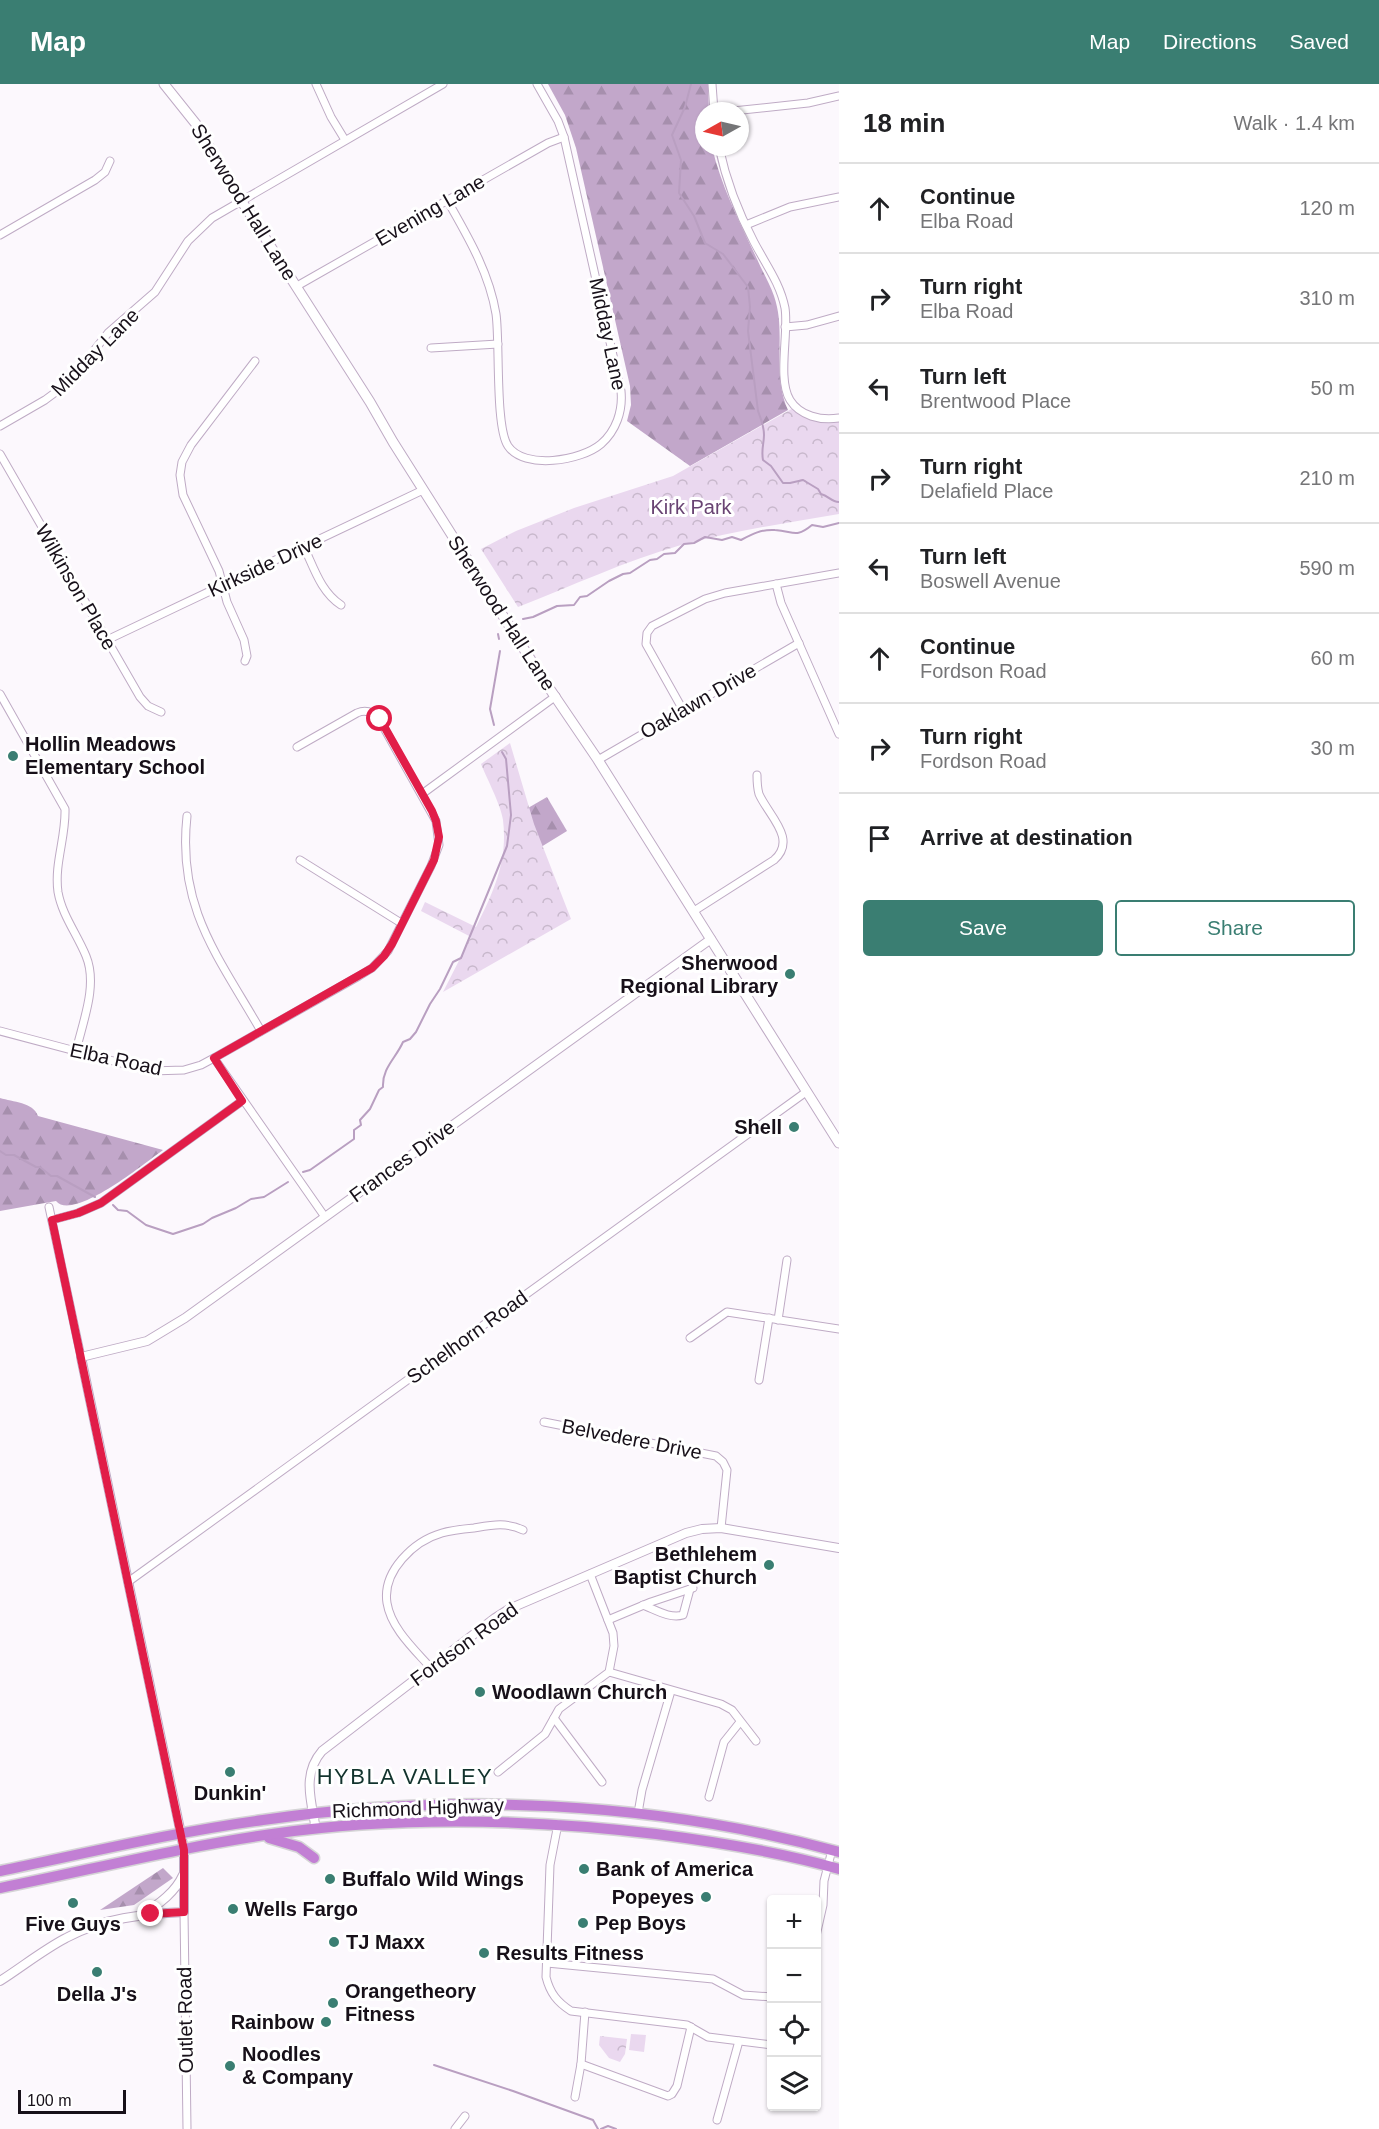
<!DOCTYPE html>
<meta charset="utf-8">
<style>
body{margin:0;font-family:Arial,sans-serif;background:#f6f6f6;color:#202124}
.controls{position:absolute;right:18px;bottom:18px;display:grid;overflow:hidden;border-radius:6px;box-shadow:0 2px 4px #0004}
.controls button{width:54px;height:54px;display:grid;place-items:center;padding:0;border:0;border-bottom:2px solid #e0e0e0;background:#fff;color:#202124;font:30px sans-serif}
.compass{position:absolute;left:695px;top:18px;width:54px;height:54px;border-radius:50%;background:#fff;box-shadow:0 2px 4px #0004;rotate:262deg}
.scale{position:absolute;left:18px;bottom:15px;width:108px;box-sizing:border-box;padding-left:6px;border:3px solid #171019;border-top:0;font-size:16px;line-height:21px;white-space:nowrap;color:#171019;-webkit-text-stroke:4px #fff;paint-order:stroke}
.stop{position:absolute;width:18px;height:18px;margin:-14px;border:4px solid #e11d48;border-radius:50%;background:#fff}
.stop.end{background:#e11d48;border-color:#fff;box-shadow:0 2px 6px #0008}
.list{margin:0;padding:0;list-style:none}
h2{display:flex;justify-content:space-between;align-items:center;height:78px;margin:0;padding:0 24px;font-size:26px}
h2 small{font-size:20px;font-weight:400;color:#757577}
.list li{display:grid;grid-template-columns:39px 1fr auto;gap:18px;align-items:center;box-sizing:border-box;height:90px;padding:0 24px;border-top:2px solid #e0e0e0}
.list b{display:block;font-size:22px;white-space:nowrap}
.list p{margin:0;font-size:20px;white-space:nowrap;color:#757577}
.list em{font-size:20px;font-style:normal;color:#757577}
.actions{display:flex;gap:12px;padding:18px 24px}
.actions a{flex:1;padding:14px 0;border:2px solid #3a7e72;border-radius:6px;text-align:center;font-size:21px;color:#3a7e72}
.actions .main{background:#3a7e72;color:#fff}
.icon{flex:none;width:33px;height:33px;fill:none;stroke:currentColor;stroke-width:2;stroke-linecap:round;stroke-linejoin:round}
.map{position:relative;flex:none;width:839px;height:2045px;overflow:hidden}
header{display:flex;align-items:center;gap:36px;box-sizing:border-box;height:84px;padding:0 30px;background:#3a7e72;color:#fff}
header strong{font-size:28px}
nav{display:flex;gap:33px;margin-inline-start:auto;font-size:21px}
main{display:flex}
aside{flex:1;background:#fff}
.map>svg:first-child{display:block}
.forest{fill:url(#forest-firs)}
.park{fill:url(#park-crowns)}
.pitch{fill:#ead8ef}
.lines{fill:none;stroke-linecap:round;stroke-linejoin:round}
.stream{stroke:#b99fc1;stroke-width:2}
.minor-casing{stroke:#bfabc5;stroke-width:9}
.tertiary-casing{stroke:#bfabc5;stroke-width:10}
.secondary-casing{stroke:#bfabc5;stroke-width:11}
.trunk-casing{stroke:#d5d4d6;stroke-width:13}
.minor{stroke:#fff;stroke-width:7}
.tertiary{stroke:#fff;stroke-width:8}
.secondary{stroke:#fff;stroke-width:9}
.trunk{stroke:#c27fd4;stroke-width:10}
.route{stroke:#e11d48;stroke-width:8}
.poi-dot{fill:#3a7e72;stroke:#fff;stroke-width:2}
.labels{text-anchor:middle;stroke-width:6;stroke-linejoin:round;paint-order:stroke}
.street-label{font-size:20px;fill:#171019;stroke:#fff}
.park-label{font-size:20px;fill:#694473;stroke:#fff}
.poi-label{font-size:20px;font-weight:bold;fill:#171019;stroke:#fff;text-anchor:start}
.quarter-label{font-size:22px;letter-spacing:1.5px;fill:#12332d;stroke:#fff}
</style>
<header>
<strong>Map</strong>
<nav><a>Map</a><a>Directions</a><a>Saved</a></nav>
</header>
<main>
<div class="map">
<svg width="839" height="2045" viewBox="0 0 839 2045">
<defs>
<pattern id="forest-firs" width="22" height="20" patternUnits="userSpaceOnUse" patternTransform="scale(1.5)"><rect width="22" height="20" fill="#c2a7ca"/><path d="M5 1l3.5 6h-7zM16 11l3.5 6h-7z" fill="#a68fad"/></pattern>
<pattern id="park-crowns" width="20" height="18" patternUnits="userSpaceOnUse" patternTransform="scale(1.5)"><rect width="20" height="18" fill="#ead8ef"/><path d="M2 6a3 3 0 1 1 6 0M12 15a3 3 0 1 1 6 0" fill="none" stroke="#c8b8cc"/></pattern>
</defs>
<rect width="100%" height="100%" fill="#fcf8fd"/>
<g class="forest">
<path d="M548 0H708L709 27H704V63H712C721 102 740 139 757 175 762 187 770 200 774 212 787 249 771 288 788 326L690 382 627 337 631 321 630 302 576 64 565 31Z"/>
<polygon points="547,713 567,747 541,763 528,724"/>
<path d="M0 1014C13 1018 33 1018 38 1032L163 1066C145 1079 73 1138 56 1117L0 1127Z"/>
<polygon points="163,1784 173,1794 134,1821 100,1826"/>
</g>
<g class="park">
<path d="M795 323 803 330 839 334V430C786 439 733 447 681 461 625 477 572 502 518 523L481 465 516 447 574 424 673 392Z"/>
<path d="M510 659 534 740 571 835 443 908 471 853 421 827 425 818 476 843C494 807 508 777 503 736 501 721 487 695 481 680Z"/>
<polygon points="600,1952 627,1955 625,1970 620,1978 609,1974 599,1961"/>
</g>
<polygon class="pitch" points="631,1950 646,1951 644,1968 629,1966"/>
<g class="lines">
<g class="stream">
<path d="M691 0 685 23 672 51 681 76 679 109 694 132 705 159 723 170 748 203 750 223 748 247 758 327C761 335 764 342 764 351 764 359 761 366 763 376L771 382 783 399H790L803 396 818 405 821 410C829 412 831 418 839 418"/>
<path d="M523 535 533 533 557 522 574 521 580 513 587 512 609 497 623 490 630 489 650 476 657 475 664 470 675 469 684 460 694 459 705 453 722 456 732 453 741 456C752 450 762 445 775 446 794 447 795 455 812 441L823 443 839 439"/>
<polyline points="498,550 499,555"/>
<polyline points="494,641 490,625 500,567"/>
<polyline points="0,1067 6,1071 14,1071 36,1083 40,1083 51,1092 57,1092 95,1113"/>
<path d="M303 1088 310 1086 354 1055V1046L361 1041 360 1036 370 1025 379 1006 383 1003C382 984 396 974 403 958L410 955 416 948 430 920 440 905 453 878 461 874 507 762 511 731 506 675 502 668"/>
<polyline points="113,1121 118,1126 127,1127 146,1141 173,1150 203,1140 212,1134 236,1124 251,1115 264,1113 288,1098"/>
<polyline points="434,1981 513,2007 593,2036 598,2045"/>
<polyline points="601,2045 608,2042 616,2045"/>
</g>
<g class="minor-casing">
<g id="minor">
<polyline points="316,0 331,33 345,56"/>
<polyline points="712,0 714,27"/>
<polyline points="733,27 808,19 839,12"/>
<path d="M719 63C726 96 738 128 754 158 766 181 780 199 785 224 789 249 777 295 790 316 800 332 821 337 839 334"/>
<path d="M447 116C468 153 489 188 496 230 500 257 495 343 508 362 524 386 581 377 601 360 616 347 623 327 621 307L564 53 558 37 537 0"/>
<polyline points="746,141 790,123 839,113"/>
<polyline points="0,151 95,96 105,88 110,77"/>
<polyline points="297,202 548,59 564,53"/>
<polyline points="785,243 807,241 839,232"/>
<polyline points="431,264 498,260"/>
<polyline points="0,342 45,316 68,299 108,249 155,208 188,157 212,134 443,0"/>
<polyline points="0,370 140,613 148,622 161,628"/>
<path d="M304 463C314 484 321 508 341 521"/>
<polyline points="776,500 781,519 839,650"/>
<polyline points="107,556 423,406"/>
<polyline points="245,577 247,572 244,556 227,518 219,487 183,411 180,391 182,378 191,361 255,277"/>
<path d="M0 610 65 725C66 753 54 780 58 808 62 831 77 850 86 872 98 901 83 937 76 967"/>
<polyline points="683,626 646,560 647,549 652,542 705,515 725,509 839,489"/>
<polyline points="598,676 799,559"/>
<polyline points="422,710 556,612"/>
<path d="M187 732C177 824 218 872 261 947"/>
<polyline points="300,776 401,839"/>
<path d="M694 827 774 776C798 755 768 731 759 710 757 703 757 697 757 691"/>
<path d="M0 947 151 987 184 986 201 981 214 974 359 892 372 884 388 867 431 782 439 761 436 737 379 635C373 628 366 625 357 629L297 663"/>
<polyline points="214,974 325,1133"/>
<polyline points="49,1123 81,1273"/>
<polyline points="52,1136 78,1129 101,1119 242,1017"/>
<polyline points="778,1236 787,1176"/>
<polyline points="690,1254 727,1228 839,1245"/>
<polyline points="759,1296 769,1234"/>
<polyline points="544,1338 716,1372 723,1378 727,1386 721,1444"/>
<polyline points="128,1498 806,1008"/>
<path d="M643 1521C656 1526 670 1535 683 1531L690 1505"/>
<polyline points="608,1536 651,1518 693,1504"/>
<path d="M430 1583C414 1565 391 1544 387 1519 382 1487 414 1457 442 1449 452 1446 463 1445 474 1444 492 1441 506 1438 523 1446"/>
<polyline points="609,1588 721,1620 732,1626 756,1657"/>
<polyline points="554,1634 602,1698"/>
<polyline points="498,1688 545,1650 559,1625 609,1588 614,1562 613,1549 590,1490"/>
<polyline points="709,1713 724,1658 740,1638"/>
<polyline points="638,1729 642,1706 671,1607"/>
<path d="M558 1740 550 1781 546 1893C550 1909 557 1918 571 1927L687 1941 708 1953 772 1961"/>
<polyline points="184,1828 187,2044"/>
<polyline points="816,1852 823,1821 824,1797 832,1766"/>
<polyline points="547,1879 713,1895 743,1911 772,1913"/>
<polyline points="581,1980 668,2012 672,2010 677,2002 691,1943"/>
<polyline points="575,2013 581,1980 585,1928"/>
<polyline points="717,2036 739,1957"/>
<polyline points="455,2045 465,2032"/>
</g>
</g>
<g class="tertiary-casing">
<g id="tertiary">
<path d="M316 1745C311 1717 302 1690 322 1667L495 1534 509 1525 686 1449 702 1445 721 1444 839 1464"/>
<path d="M143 1829C159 1821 176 1807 183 1791"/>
<path d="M0 1897C22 1883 43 1866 66 1854 102 1834 144 1830 184 1828V1766L181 1750 81 1273 147 1257 185 1234 711 855"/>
</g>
</g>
<g class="secondary-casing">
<polyline id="secondary" points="164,0 196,40 232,102 370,318 393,358 541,592 598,676 839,1059"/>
</g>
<g class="trunk-casing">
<g id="trunk">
<polyline points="269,1754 299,1763 314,1774"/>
<path d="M0 1787C87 1769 174 1748 263 1736 454 1708 653 1717 839 1768"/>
<path d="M0 1804C90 1786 180 1763 272 1750 399 1732 530 1735 656 1750 718 1758 780 1768 839 1785"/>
</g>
</g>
<use href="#minor" class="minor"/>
<use href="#tertiary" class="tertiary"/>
<use href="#secondary" class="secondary"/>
<use href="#trunk" class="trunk"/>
</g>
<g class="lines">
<polyline class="route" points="151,1830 184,1828 184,1766 52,1136 78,1129 101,1119 242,1017 214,974 372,884 384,872 392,860 434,776 439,753 436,737 432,727 380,635"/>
</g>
<g class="poi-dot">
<circle cx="13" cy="672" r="6"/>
<circle cx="790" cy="890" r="6"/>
<circle cx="794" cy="1043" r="6"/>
<circle cx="769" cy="1481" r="6"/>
<circle cx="480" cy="1608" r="6"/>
<circle cx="230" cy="1688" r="6"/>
<circle cx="584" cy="1785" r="6"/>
<circle cx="330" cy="1795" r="6"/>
<circle cx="706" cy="1813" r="6"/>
<circle cx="73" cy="1819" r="6"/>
<circle cx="233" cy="1825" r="6"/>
<circle cx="583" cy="1839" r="6"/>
<circle cx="334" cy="1858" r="6"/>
<circle cx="484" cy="1869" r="6"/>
<circle cx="97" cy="1888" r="6"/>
<circle cx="333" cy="1919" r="6"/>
<circle cx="326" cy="1938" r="6"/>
<circle cx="230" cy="1982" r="6"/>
</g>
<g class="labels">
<g class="street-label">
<text transform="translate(244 118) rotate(58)" y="7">Sherwood Hall Lane</text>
<text transform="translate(430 126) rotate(-30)" y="7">Evening Lane</text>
<text transform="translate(608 250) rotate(78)" y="7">Midday Lane</text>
<text transform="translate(95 268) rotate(-45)" y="7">Midday Lane</text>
<text transform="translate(265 481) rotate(-25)" y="7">Kirkside Drive</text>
<text transform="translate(76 503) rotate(60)" y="7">Wilkinson Place</text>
<text transform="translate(502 529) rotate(57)" y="7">Sherwood Hall Lane</text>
<text transform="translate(698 617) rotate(-30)" y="7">Oaklawn Drive</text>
<text transform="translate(116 975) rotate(12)" y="7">Elba Road</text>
<text transform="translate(402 1077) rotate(-36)" y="7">Frances Drive</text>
<text transform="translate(467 1253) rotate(-36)" y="7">Schelhorn Road</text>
<text transform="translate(632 1355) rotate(11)" y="7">Belvedere Drive</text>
<text transform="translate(464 1560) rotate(-36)" y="7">Fordson Road</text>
<text transform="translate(418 1724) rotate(-2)" y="7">Richmond Highway</text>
<text transform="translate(185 1936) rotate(-91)" y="7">Outlet Road</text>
</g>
<g class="park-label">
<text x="691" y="430">Kirk Park</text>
</g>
<g class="poi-label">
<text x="25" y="667">Hollin Meadows<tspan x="25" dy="23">Elementary School</tspan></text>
<text x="778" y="886" text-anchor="end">Sherwood<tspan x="778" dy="23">Regional Library</tspan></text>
<text x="782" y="1050" text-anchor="end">Shell</text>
<text x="757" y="1477" text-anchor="end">Bethlehem<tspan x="757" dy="23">Baptist Church</tspan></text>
<text x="492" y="1615">Woodlawn Church</text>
<text x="230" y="1716" text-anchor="middle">Dunkin'</text>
<text x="596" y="1792">Bank of America</text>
<text x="342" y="1802">Buffalo Wild Wings</text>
<text x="694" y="1820" text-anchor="end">Popeyes</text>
<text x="245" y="1832">Wells Fargo</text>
<text x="595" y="1846">Pep Boys</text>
<text x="73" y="1847" text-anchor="middle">Five Guys</text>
<text x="346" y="1865">TJ Maxx</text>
<text x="496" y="1876">Results Fitness</text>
<text x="345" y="1914">Orangetheory<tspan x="345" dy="23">Fitness</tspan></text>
<text x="97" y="1917" text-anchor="middle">Della J's</text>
<text x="314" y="1945" text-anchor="end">Rainbow</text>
<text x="242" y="1977">Noodles<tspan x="242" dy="23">&amp; Company</tspan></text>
</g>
<g class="quarter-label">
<text x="405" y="1700">HYBLA VALLEY</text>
</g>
</g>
</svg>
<div class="controls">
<button>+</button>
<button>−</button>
<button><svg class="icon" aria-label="locate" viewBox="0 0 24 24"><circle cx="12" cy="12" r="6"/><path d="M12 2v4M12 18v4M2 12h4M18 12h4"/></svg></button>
<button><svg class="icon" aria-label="layers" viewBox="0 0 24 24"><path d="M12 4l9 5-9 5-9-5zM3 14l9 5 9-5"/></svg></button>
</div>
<svg class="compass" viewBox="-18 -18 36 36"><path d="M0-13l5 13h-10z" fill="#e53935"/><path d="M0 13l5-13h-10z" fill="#757577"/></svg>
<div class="scale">100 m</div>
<div class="stop" style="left:380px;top:635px"></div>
<div class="stop end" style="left:151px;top:1830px"></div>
</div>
<aside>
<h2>18 min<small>Walk · 1.4 km</small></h2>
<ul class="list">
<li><svg class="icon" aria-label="ahead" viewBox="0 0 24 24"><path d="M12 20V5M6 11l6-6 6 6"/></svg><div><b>Continue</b><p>Elba Road</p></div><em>120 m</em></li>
<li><svg class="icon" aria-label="right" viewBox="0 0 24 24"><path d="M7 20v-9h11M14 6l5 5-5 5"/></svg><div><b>Turn right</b><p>Elba Road</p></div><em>310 m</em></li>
<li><svg class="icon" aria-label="left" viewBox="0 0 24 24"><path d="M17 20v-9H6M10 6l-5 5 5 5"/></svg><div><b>Turn left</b><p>Brentwood Place</p></div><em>50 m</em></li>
<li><svg class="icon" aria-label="right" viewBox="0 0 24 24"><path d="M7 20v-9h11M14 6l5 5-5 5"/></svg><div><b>Turn right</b><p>Delafield Place</p></div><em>210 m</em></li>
<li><svg class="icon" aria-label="left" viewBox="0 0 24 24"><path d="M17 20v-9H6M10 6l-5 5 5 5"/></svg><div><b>Turn left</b><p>Boswell Avenue</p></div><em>590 m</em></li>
<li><svg class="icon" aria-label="ahead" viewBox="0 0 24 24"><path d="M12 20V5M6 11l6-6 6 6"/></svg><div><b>Continue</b><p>Fordson Road</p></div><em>60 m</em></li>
<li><svg class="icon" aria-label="right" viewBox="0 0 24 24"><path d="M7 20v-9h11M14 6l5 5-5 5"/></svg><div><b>Turn right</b><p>Fordson Road</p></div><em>30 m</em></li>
<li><svg class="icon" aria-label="arrive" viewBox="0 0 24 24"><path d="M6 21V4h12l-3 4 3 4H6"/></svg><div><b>Arrive at destination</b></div></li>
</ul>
<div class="actions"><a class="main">Save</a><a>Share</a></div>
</aside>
</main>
